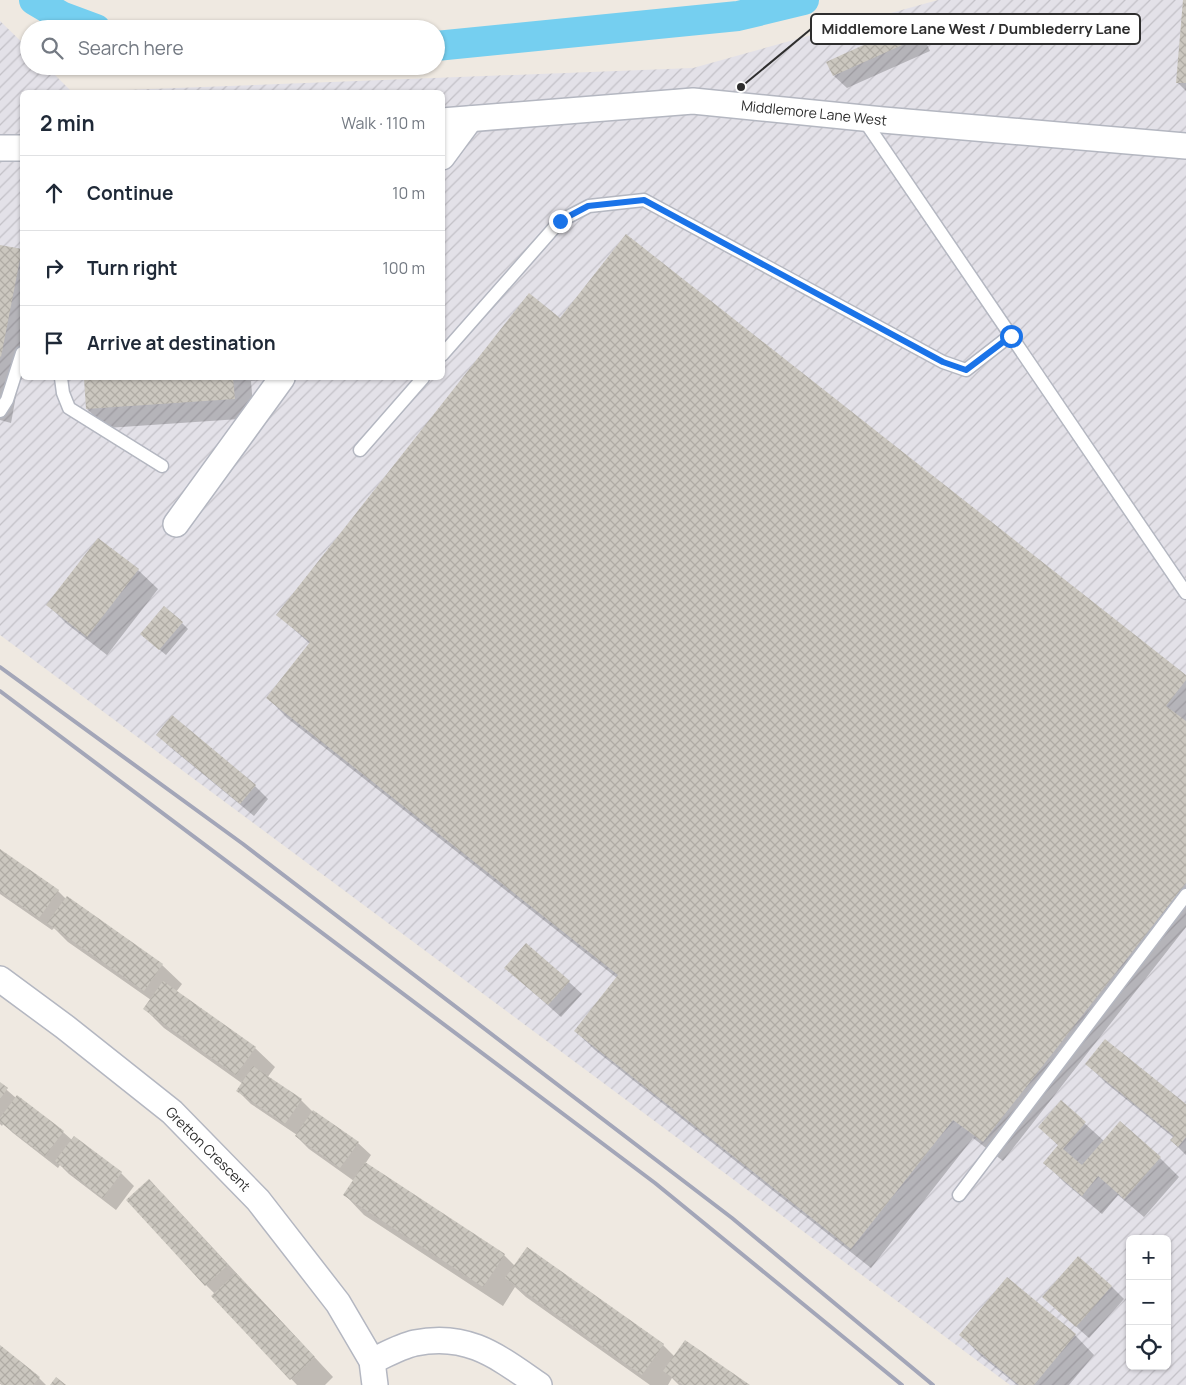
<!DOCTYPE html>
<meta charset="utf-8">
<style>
body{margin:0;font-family:Manrope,sans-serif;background:#f2f2f3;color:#1f2937}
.controls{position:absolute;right:15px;bottom:15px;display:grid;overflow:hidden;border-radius:8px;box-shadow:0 1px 4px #0004}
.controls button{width:45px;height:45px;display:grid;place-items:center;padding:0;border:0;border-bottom:1px solid #e0e1e3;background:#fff;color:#1f2937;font:25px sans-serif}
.stop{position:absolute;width:15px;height:15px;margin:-11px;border:4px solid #1a73e8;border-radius:50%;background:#fff}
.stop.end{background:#1a73e8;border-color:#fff;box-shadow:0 1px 5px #0008}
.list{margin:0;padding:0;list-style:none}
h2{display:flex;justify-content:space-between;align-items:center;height:65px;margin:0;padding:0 20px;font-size:21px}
h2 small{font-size:16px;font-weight:400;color:#747a83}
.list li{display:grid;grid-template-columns:32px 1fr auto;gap:15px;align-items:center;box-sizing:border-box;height:75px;padding:0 20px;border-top:1px solid #e0e1e3}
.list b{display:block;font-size:19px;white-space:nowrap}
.list em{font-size:16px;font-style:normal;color:#747a83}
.icon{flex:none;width:28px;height:28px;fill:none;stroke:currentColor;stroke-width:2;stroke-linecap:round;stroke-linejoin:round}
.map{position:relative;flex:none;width:1186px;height:1385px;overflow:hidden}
.search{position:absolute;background:#fff;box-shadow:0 1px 4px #0004;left:20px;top:20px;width:425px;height:55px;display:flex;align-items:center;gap:12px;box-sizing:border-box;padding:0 18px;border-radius:28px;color:#747a83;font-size:19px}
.panel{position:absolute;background:#fff;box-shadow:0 1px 4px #0004;left:20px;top:90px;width:425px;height:290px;border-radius:8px}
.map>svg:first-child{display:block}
.industrial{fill:url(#industrial-furrows);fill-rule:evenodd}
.shadow{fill:#0003}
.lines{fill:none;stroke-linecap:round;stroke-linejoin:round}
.canal{stroke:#75cff0;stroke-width:30}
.building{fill:url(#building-cross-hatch)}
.service-casing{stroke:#b4b7c1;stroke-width:15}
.minor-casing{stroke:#b4b7c1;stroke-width:28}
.service{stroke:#fff;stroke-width:12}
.minor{stroke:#fff;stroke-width:25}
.rail{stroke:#a3a6b8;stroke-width:4}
.route{stroke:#1a73e8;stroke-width:6}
.labels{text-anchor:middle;stroke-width:5;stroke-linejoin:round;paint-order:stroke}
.street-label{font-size:14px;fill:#2e2e2e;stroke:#fff}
.leader{fill:none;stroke:#2e2e2e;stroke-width:2}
.callout-dot{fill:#2e2e2e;stroke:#fff;stroke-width:2}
.callout{fill:#fff;stroke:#2e2e2e;stroke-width:2}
.callout-label{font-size:15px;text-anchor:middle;font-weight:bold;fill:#2e2e2e}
</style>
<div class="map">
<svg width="1186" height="1385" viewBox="0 0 1186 1385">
<defs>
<pattern id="industrial-furrows" width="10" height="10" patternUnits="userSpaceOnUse" patternTransform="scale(1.25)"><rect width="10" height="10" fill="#e3e1e8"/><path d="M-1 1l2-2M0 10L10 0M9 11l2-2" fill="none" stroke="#c3c1c7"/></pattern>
<pattern id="building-cross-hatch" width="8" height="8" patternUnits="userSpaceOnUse" patternTransform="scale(1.25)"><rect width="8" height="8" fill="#cbc7bf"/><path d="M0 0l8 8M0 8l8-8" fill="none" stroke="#afaba4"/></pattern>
</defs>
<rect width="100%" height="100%" fill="#efe9e1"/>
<path class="industrial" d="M938 0H1186V1385H1010L0 635V21L29 49V66H46L72 92 693 68ZM22 92H442V378H22ZM1130 1239H1167V1366H1130Z"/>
<g class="shadow">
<polygon points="1184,0 1186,0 1186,91 1177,82"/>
<polygon points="912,25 924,38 930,51 847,88 834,76"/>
<polygon points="0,246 22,251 22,363 11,423 0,420"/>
<polygon points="561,320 1186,676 1186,927 1003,1161 973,1138 871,1268 595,1050 575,1031 617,978 287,718 268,698 310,644 278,615"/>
<polygon points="85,378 279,378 278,379 251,381 254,418 107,428 87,409"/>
<polygon points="99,539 138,570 158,589 107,655 67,624 48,605"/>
<polygon points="182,623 188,629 166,655 148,640"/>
<polygon points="158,734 255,786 268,799 254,816 170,747"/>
<polygon points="0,851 58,891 66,899 162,965 182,984 176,992 255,1048 275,1067 267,1078 301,1100 313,1112 358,1143 371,1155 365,1164 504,1255 515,1266 663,1345 675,1357 748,1385 679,1385 672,1378 668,1385 650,1385 526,1297 515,1287 503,1306 364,1215 345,1195 354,1181 309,1149 296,1136 297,1135 251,1104 238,1091 243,1084 164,1028 145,1009 151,1000 68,942 54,928 52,930 0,894"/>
<polygon points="506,968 569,982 582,994 561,1017"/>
<polygon points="1086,1063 1186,1106 1186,1155 1171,1140 1174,1138 1106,1083"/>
<polygon points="0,1084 16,1098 63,1132 72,1140 121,1173 134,1186 116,1210 69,1174 60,1165 58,1168 13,1133 3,1124 2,1126 0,1124"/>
<polygon points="1061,1102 1104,1141 1160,1158 1179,1177 1144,1217 1118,1195 1102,1214 1064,1182 1045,1163 1059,1146 1039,1127"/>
<polygon points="162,1193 333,1377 325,1385 297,1385 213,1296 215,1294 206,1285"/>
<polygon points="1008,1279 1075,1335 1094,1355 1069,1385 1017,1385 980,1355 961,1335"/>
<polygon points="1111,1286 1124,1299 1089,1338 1057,1310"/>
<polygon points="0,1347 39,1378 46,1385 2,1385 0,1384"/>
</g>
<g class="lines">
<g class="canal">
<polyline points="34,0 61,16 96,29"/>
<polyline points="436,46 738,16 804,0"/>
</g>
</g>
<g class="building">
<polygon points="1183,0 1186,0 1186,83 1176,83"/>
<polygon points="912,23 918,38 833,76 826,62"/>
<polygon points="626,234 1186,675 1186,680 1166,706 1186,721 1186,883 983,1142 953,1120 851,1249 574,1031 618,975 266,698 310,642 276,615 529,293 560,318"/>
<polygon points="0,245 22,249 1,357 0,356"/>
<polygon points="84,378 233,378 235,399 86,409"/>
<polygon points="98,538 139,569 87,637 46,605"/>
<polygon points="164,606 183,622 159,650 140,634"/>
<polygon points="172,715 256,785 240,804 156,735"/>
<polygon points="0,849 59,890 39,918 0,891"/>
<polygon points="67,896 163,964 144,991 47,923"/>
<polygon points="526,943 570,981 548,1005 504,968"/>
<polygon points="163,981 256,1047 236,1075 143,1009"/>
<polygon points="1105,1039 1186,1104 1186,1137 1178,1147 1170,1140 1174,1136 1085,1064"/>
<polygon points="253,1066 302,1099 285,1124 236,1091"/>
<polygon points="0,1082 8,1088 0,1099"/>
<polygon points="17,1095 64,1131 45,1156 0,1122 0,1118"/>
<polygon points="1061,1100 1086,1122 1063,1149 1082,1165 1120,1121 1161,1157 1124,1199 1098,1176 1082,1196 1043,1163 1058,1145 1038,1127"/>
<polygon points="313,1110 359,1142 340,1168 295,1136"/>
<polygon points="74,1136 122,1172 103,1198 55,1161"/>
<polygon points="365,1162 505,1254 483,1287 343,1195"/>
<polygon points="149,1179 228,1265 205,1286 126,1200"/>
<polygon points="527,1247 664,1344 642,1375 505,1278"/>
<polygon points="1078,1256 1112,1286 1076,1327 1042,1297"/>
<polygon points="236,1273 315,1357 290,1380 211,1296"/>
<polygon points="1007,1277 1076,1334 1034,1385 1019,1385 959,1335"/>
<polygon points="685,1340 750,1385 683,1385 663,1371"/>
<polygon points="0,1345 40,1377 33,1385 3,1385 0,1383"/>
<polygon points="56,1377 66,1385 50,1385"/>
</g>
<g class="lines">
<g class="service-casing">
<g id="service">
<polyline points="862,117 1186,593"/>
<polyline points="442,355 560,221 589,206 644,200 943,362 966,370 1011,335"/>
<polyline points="61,378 63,393 69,408 162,466"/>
<polyline points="0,411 7,400 22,353"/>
<polyline points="360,450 423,378"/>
<polyline points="959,1195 1186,895"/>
</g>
</g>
<g class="minor-casing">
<g id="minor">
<polyline points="442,121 693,101 883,120 1186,146"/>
<polyline points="0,148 22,148"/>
<polyline points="442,157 470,119"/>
<polyline points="176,524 282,378"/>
<polyline points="0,979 65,1027 172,1112 258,1200 338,1303 372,1361 375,1385"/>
<path d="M372 1361C385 1355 401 1346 415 1343 468 1332 498 1357 539 1385"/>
</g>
</g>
<use href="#service" class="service"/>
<use href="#minor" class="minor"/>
<g class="rail">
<polyline points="0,667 243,844 732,1218 933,1385"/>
<polyline points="0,691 655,1183 902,1385"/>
</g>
</g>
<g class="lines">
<polyline class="route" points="560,221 588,206 644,200 943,362 966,370 1011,336"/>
</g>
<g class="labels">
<g class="street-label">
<text transform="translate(814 113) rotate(6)" y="5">Middlemore Lane West</text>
<text transform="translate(208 1149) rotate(45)" y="5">Gretton Crescent</text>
</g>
</g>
<path class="leader" d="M741 87L811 29"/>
<circle class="callout-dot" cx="741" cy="87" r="5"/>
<rect class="callout" x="811" y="14" width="329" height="30" rx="5"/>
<g class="callout-label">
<text x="976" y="34">Middlemore Lane West / Dumblederry Lane</text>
</g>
</svg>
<div class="controls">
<button>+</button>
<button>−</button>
<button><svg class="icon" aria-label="locate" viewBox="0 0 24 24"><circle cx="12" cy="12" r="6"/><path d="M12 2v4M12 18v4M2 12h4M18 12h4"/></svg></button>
</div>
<div class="stop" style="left:1011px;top:336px"></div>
<div class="stop end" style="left:560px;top:221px"></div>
<div class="search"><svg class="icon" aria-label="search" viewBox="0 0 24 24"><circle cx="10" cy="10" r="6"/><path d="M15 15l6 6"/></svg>Search here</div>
<section class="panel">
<h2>2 min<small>Walk · 110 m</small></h2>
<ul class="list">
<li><svg class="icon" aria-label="ahead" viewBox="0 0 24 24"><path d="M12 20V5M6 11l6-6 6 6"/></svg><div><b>Continue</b></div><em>10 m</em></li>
<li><svg class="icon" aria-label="right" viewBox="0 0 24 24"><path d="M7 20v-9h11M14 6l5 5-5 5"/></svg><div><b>Turn right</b></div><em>100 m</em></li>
<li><svg class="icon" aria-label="arrive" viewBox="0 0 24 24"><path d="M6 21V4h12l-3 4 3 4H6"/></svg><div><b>Arrive at destination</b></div></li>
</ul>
</section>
</div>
